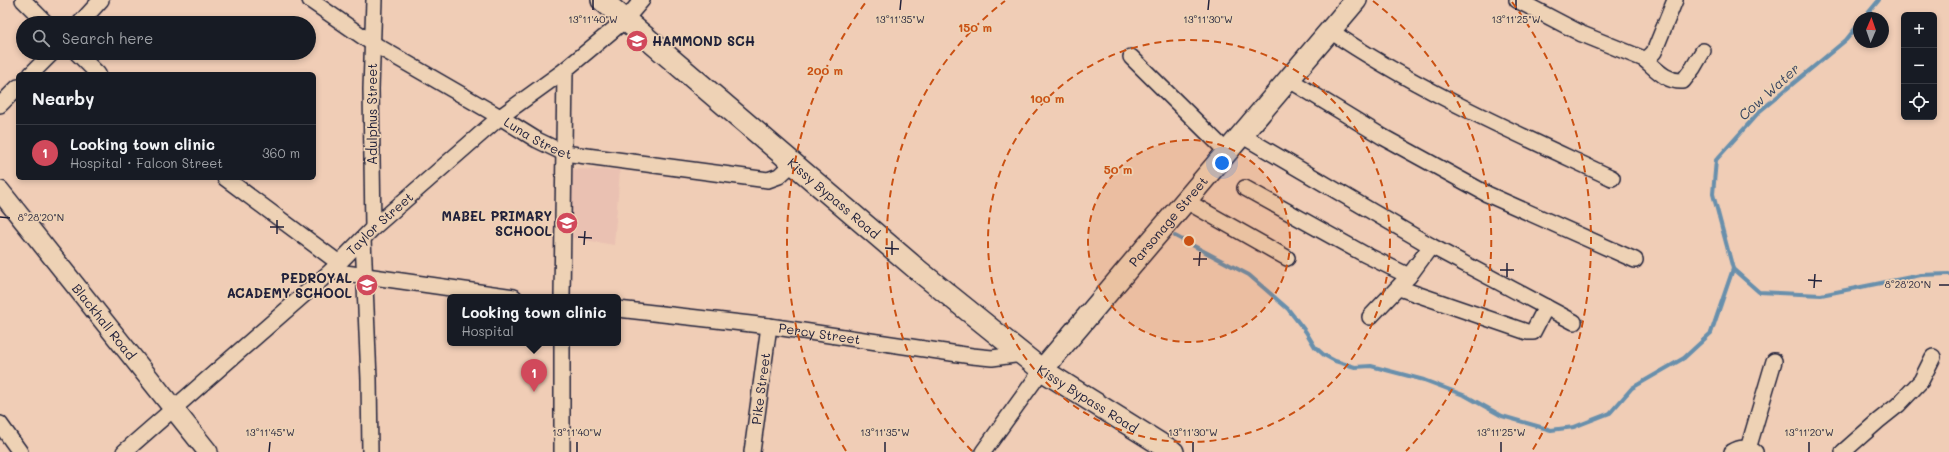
<!DOCTYPE html>
<meta charset="utf-8">
<style>
body{margin:0;font-family:Mali,sans-serif;background:#242831;color:#f1f3f6}
.controls{position:absolute;right:12px;top:12px;display:grid;overflow:hidden;border-radius:6px;box-shadow:0 2px 6px #0003}
.controls button{width:36px;height:36px;display:grid;place-items:center;padding:0;border:0;border-bottom:1px solid #363941;background:#171b24;color:#f1f3f6;font:20px sans-serif}
.compass{position:absolute;left:1853px;top:12px;width:36px;height:36px;border-radius:50%;background:#171b24;box-shadow:0 2px 6px #0003;rotate:2deg}
.you{position:absolute;left:1222px;top:163px;width:14px;height:14px;margin:-10px;border:3px solid #fff;border-radius:50%;background:#1a73e8;box-shadow:0 0 0 6px #1a73e833}
.badge{display:grid;place-items:center;width:26px;height:26px;border-radius:50%;background:#d1495b;color:#fff;font-size:13px;font-weight:700}
.pin{position:absolute;translate:-50% -33px;filter:drop-shadow(0 1px 2px #0008)}
.pin::after{content:'';position:absolute;top:21px;width:14px;height:12px;background:inherit;clip-path:polygon(0 0,100% 0,50% 100%)}
.popup{position:absolute;left:447px;top:294px;width:174px;height:52px;box-sizing:border-box;display:grid;place-content:center;border-radius:6px;background:#171b24;filter:drop-shadow(0 1px 3px #0005);font-size:13px;white-space:nowrap;color:#9ea1a6}
.popup b{font-size:15px;color:#f1f3f6}
.popup::after{content:'';position:absolute;left:50%;top:100%;margin-left:-8px;border:8px solid transparent;border-top-color:#171b24}
.list{margin:0;padding:0;list-style:none}
h2{display:flex;justify-content:space-between;align-items:center;height:52px;margin:0;padding:0 16px;font-size:17px}
h2 small{font-size:13px;font-weight:400;color:#9ea1a6}
.list li{display:grid;grid-template-columns:26px 1fr auto;gap:12px;align-items:center;box-sizing:border-box;height:56px;padding:0 16px;border-top:1px solid #363941}
.list b{display:block;font-size:15px;white-space:nowrap}
.list p{margin:0;font-size:13px;white-space:nowrap;color:#9ea1a6}
.list em{font-size:13px;font-style:normal;color:#9ea1a6}
.icon{flex:none;width:22px;height:22px;fill:none;stroke:currentColor;stroke-width:2;stroke-linecap:round;stroke-linejoin:round}
.map{position:relative;flex:none;width:1949px;height:452px;overflow:hidden}
.search{position:absolute;background:#171b24;box-shadow:0 2px 6px #0003;left:16px;top:16px;width:300px;height:44px;display:flex;align-items:center;gap:10px;box-sizing:border-box;padding:0 14px;border-radius:22px;color:#9ea1a6;font-size:15px}
.panel{position:absolute;background:#171b24;box-shadow:0 2px 6px #0003;left:16px;top:72px;width:300px;height:108px;border-radius:6px}
.map>svg:first-child{display:block}
.built{fill:#eac1b2}
.lines{fill:none;stroke-linecap:round;stroke-linejoin:round}
.stream{stroke:#678fac;stroke-width:4}
.minor-casing{stroke:#22223b;stroke-width:18}
.tertiary-casing{stroke:#22223b;stroke-width:22}
.secondary-casing{stroke:#22223b;stroke-width:24}
.minor{stroke:#eed2b5;stroke-width:15}
.tertiary{stroke:#eed2b5;stroke-width:19}
.secondary{stroke:#eed2b5;stroke-width:21}
.ticks{fill:none;stroke:#22223b;stroke-width:1.5}
.ring{fill:none;stroke:#ca5113;stroke-width:2;stroke-dasharray:7 5}
.labels{text-anchor:middle;stroke-width:3.5;stroke-linejoin:round;paint-order:stroke}
.poi-label{font-size:13px;font-weight:bold;fill:#22223b;stroke:#eed2b5;text-anchor:end}
.street-label{font-size:13px;fill:#22223b;stroke:#eed2b5}
.water-label{font-size:14px;font-style:italic;fill:#394661;stroke:#eed2b5}
.ticks-label{font-size:10px;text-anchor:middle;fill:#22223b;stroke:#eed2b5;stroke-width:3.5;stroke-linejoin:round;paint-order:stroke}
.centre{fill:#ca5113;stroke:#eed2b5;stroke-width:2}
.ring-label{font-size:12px;text-anchor:middle;font-weight:bold;fill:#ca5113;stroke:#eed2b5;stroke-width:3.5;stroke-linejoin:round;paint-order:stroke}
</style>
<div class="map">
<svg width="1949" height="452" viewBox="0 0 1949 452">
<rect width="100%" height="100%" fill="#f0cdb6"/>
<filter id="ink" filterUnits="userSpaceOnUse"><feTurbulence type="fractalNoise" baseFrequency=".025" numOctaves="2"/><feDisplacementMap in="SourceGraphic" scale="8" xChannelSelector="R" yChannelSelector="G"/><feConvolveMatrix kernelMatrix="1 2 1 2 8 2 1 2 1" color-interpolation-filters="sRGB"/></filter>
<g filter="url(#ink)">
<polygon class="built" points="569,169 620,170 614,245 568,237"/>
<g class="lines">
<g class="stream">
<polyline points="1864,18 1879,0"/>
<polyline points="1859,24 1846,40 1760,111 1716,160 1713,194 1733,269 1759,292 1821,295 1921,275 1949,274"/>
<polyline points="1175,236 1249,275 1288,309 1306,332 1315,347 1324,355 1335,361 1355,367 1371,366 1424,380 1466,396 1502,416 1551,430 1574,427 1610,413 1632,388 1684,358 1711,333 1733,269"/>
</g>
<g class="minor-casing">
<g id="minor">
<polyline points="23,0 46,23"/>
<path id="s1" d="M310 0 372 43 500 117 537 140 564 153 768 180 779 176 793 163"/>
<polyline points="1517,0 1582,34 1644,59 1649,57 1654,52 1675,0"/>
<polyline points="80,23 101,0"/>
<path d="M1329 30C1417 90 1516 133 1612 178"/>
<polyline points="77,53 98,74"/>
<polyline points="1131,57 1227,152"/>
<path d="M1644 59C1656 69 1666 82 1683 81L1693 68 1703 51"/>
<polyline points="31,74 52,53"/>
<polyline points="1288,79 1383,137 1487,194 1635,260"/>
<polyline points="0,105 18,87"/>
<polyline points="1241,135 1431,246 1574,322"/>
<polyline points="225,178 339,263"/>
<polyline points="1245,188 1364,254 1409,276"/>
<polyline points="1186,201 1287,258"/>
<polyline points="373,228 371,89 374,0"/>
<polyline points="363,239 369,379 370,452"/>
<polyline points="331,271 514,297"/>
<polyline points="1399,288 1527,332 1533,332 1546,307"/>
<polyline points="562,297 565,70"/>
<path id="s2" d="M618 309 769 326 972 356 992 358 1022 354"/>
<polyline points="1370,317 1409,276 1431,246"/>
<polyline points="0,424 20,452"/>
<polyline points="1748,449 1774,361"/>
<path id="s3" d="M124 452 331 271 373 228 500 117 565 70 625 20 642 0"/>
<polyline points="562,452 562,343"/>
<path id="s4" d="M752 452 769 326"/>
<polyline points="983,452 1042,370"/>
<path d="M1732 452C1740 447 1746 447 1755 452"/>
<polyline points="1843,452 1878,421 1898,405 1921,381 1933,357"/>
</g>
</g>
<g class="tertiary-casing">
<g id="tertiary">
<path id="s5" d="M0 191 208 452"/>
</g>
</g>
<g class="secondary-casing">
<g id="secondary">
<path id="s6" d="M602 0 919 271 1022 354 1042 370 1173 452"/>
<path id="s7" d="M1042 370 1356 0"/>
</g>
</g>
<use href="#minor" class="minor"/>
<use href="#tertiary" class="tertiary"/>
<use href="#secondary" class="secondary"/>
</g>
</g>
<path class="ticks" d="M593 10V0M900 10 901 0M1208 10 1209 0M1516 10V0M0 217 10 218M270 227H284M277 234V220M578 237 592 238M584 245 585 231M885 248 899 249M892 255V241M1193 259H1207M1199 266 1200 252M1500 270H1514M1507 277V263M1808 280 1822 281M1939 285H1949M1814 288 1815 274M269 452 270 442M577 452V442M885 452V442M1193 452V442M1501 452V442M1809 452V442"/>
<circle cx="1189" cy="241" r="101" fill="#ca5113" fill-opacity=".12"/>
<g class="ring">
<circle cx="1189" cy="241" r="101"/>
<circle cx="1189" cy="241" r="201"/>
<path d="M972 451A302 302 0 0 1 1005 1M1373 1A302 302 0 0 1 1406 451"/>
<path d="M846 451A402 402 0 0 1 866 2M1512 2A402 402 0 0 1 1532 451"/>
</g>
<defs>
<g id="school-disc" transform="scale(1.15)"><circle r="9.5" fill="#d1495b" stroke="#eed2b5"/><path d="M0-5L7-2L0 1L-7-2ZM-4 1L0 2.5L4 1V4Q0 6-4 4Z" fill="#fff"/></g>
</defs>
<g fill-rule="evenodd">
<use href="#school-disc" x="637" y="41"/>
<use href="#school-disc" x="567" y="223"/>
<use href="#school-disc" x="367" y="285"/>
</g>
<g class="labels">
<g class="poi-label">
<text x="652" y="46" text-anchor="start">HAMMOND SCH</text>
<text x="552" y="221">MABEL PRIMARY<tspan x="552" dy="15">SCHOOL</tspan></text>
<text x="352" y="283">PEDROYAL<tspan x="352" dy="15">ACADEMY SCHOOL</tspan></text>
</g>
<g class="street-label">
<text transform="translate(372 114) rotate(-90)" y="5">Adulphus Street</text>
<text dy="5" stroke="none"><textPath href="#s1" startOffset="267">Luna Street</textPath></text>
<text dy="5" stroke="none"><textPath href="#s6" startOffset="305">Kissy Bypass Road</textPath></text>
<text dy="5" stroke="none"><textPath href="#s7" startOffset="195">Parsonage Street</textPath></text>
<text dy="5" stroke="none"><textPath href="#s3" startOffset="343">Taylor Street</textPath></text>
<text dy="5" stroke="none"><textPath href="#s5" startOffset="167">Blackhall Road</textPath></text>
<text dy="5" stroke="none"><textPath href="#s2" startOffset="203">Percy Street</textPath></text>
<text dy="5" stroke="none"><textPath href="#s4" startOffset="64">Pike Street</textPath></text>
<text dy="5" stroke="none"><textPath href="#s6" startOffset="629">Kissy Bypass Road</textPath></text>
</g>
<g class="water-label">
<text transform="translate(1769 92) rotate(-42)" y="5">Cow Water</text>
</g>
</g>
<g class="ticks-label">
<text x="593" y="23">13°11'40"W</text>
<text x="900" y="23">13°11'35"W</text>
<text x="1208" y="23">13°11'30"W</text>
<text x="1516" y="23">13°11'25"W</text>
<text x="41" y="221">8°28'20"N</text>
<text x="1908" y="288">8°28'20"N</text>
<text x="270" y="436">13°11'45"W</text>
<text x="577" y="436">13°11'40"W</text>
<text x="885" y="436">13°11'35"W</text>
<text x="1193" y="436">13°11'30"W</text>
<text x="1501" y="436">13°11'25"W</text>
<text x="1809" y="436">13°11'20"W</text>
</g>
<circle cx="1189" cy="241" r="6" class="centre"/>
<g class="ring-label">
<text x="975" y="32">150 m</text>
<text x="825" y="75">200 m</text>
<text x="1047" y="103">100 m</text>
<text x="1118" y="174">50 m</text>
</g>
</svg>
<div class="controls">
<button>+</button>
<button>−</button>
<button><svg class="icon" aria-label="locate" viewBox="0 0 24 24"><circle cx="12" cy="12" r="6"/><path d="M12 2v4M12 18v4M2 12h4M18 12h4"/></svg></button>
</div>
<svg class="compass" viewBox="-18 -18 36 36"><path d="M0-13l5 13h-10z" fill="#e53935"/><path d="M0 13l5-13h-10z" fill="#9ea1a6"/></svg>
<div class="you"></div>
<div class="pin badge" style="left:534px;top:392px">1</div>
<div class="popup"><b>Looking town clinic</b>Hospital</div>
<div class="search"><svg class="icon" aria-label="search" viewBox="0 0 24 24"><circle cx="10" cy="10" r="6"/><path d="M15 15l6 6"/></svg>Search here</div>
<section class="panel">
<h2>Nearby<small></small></h2>
<ul class="list">
<li><span class="badge">1</span><div><b>Looking town clinic</b><p>Hospital · Falcon Street</p></div><em>360 m</em></li>
</ul>
</section>
</div>
